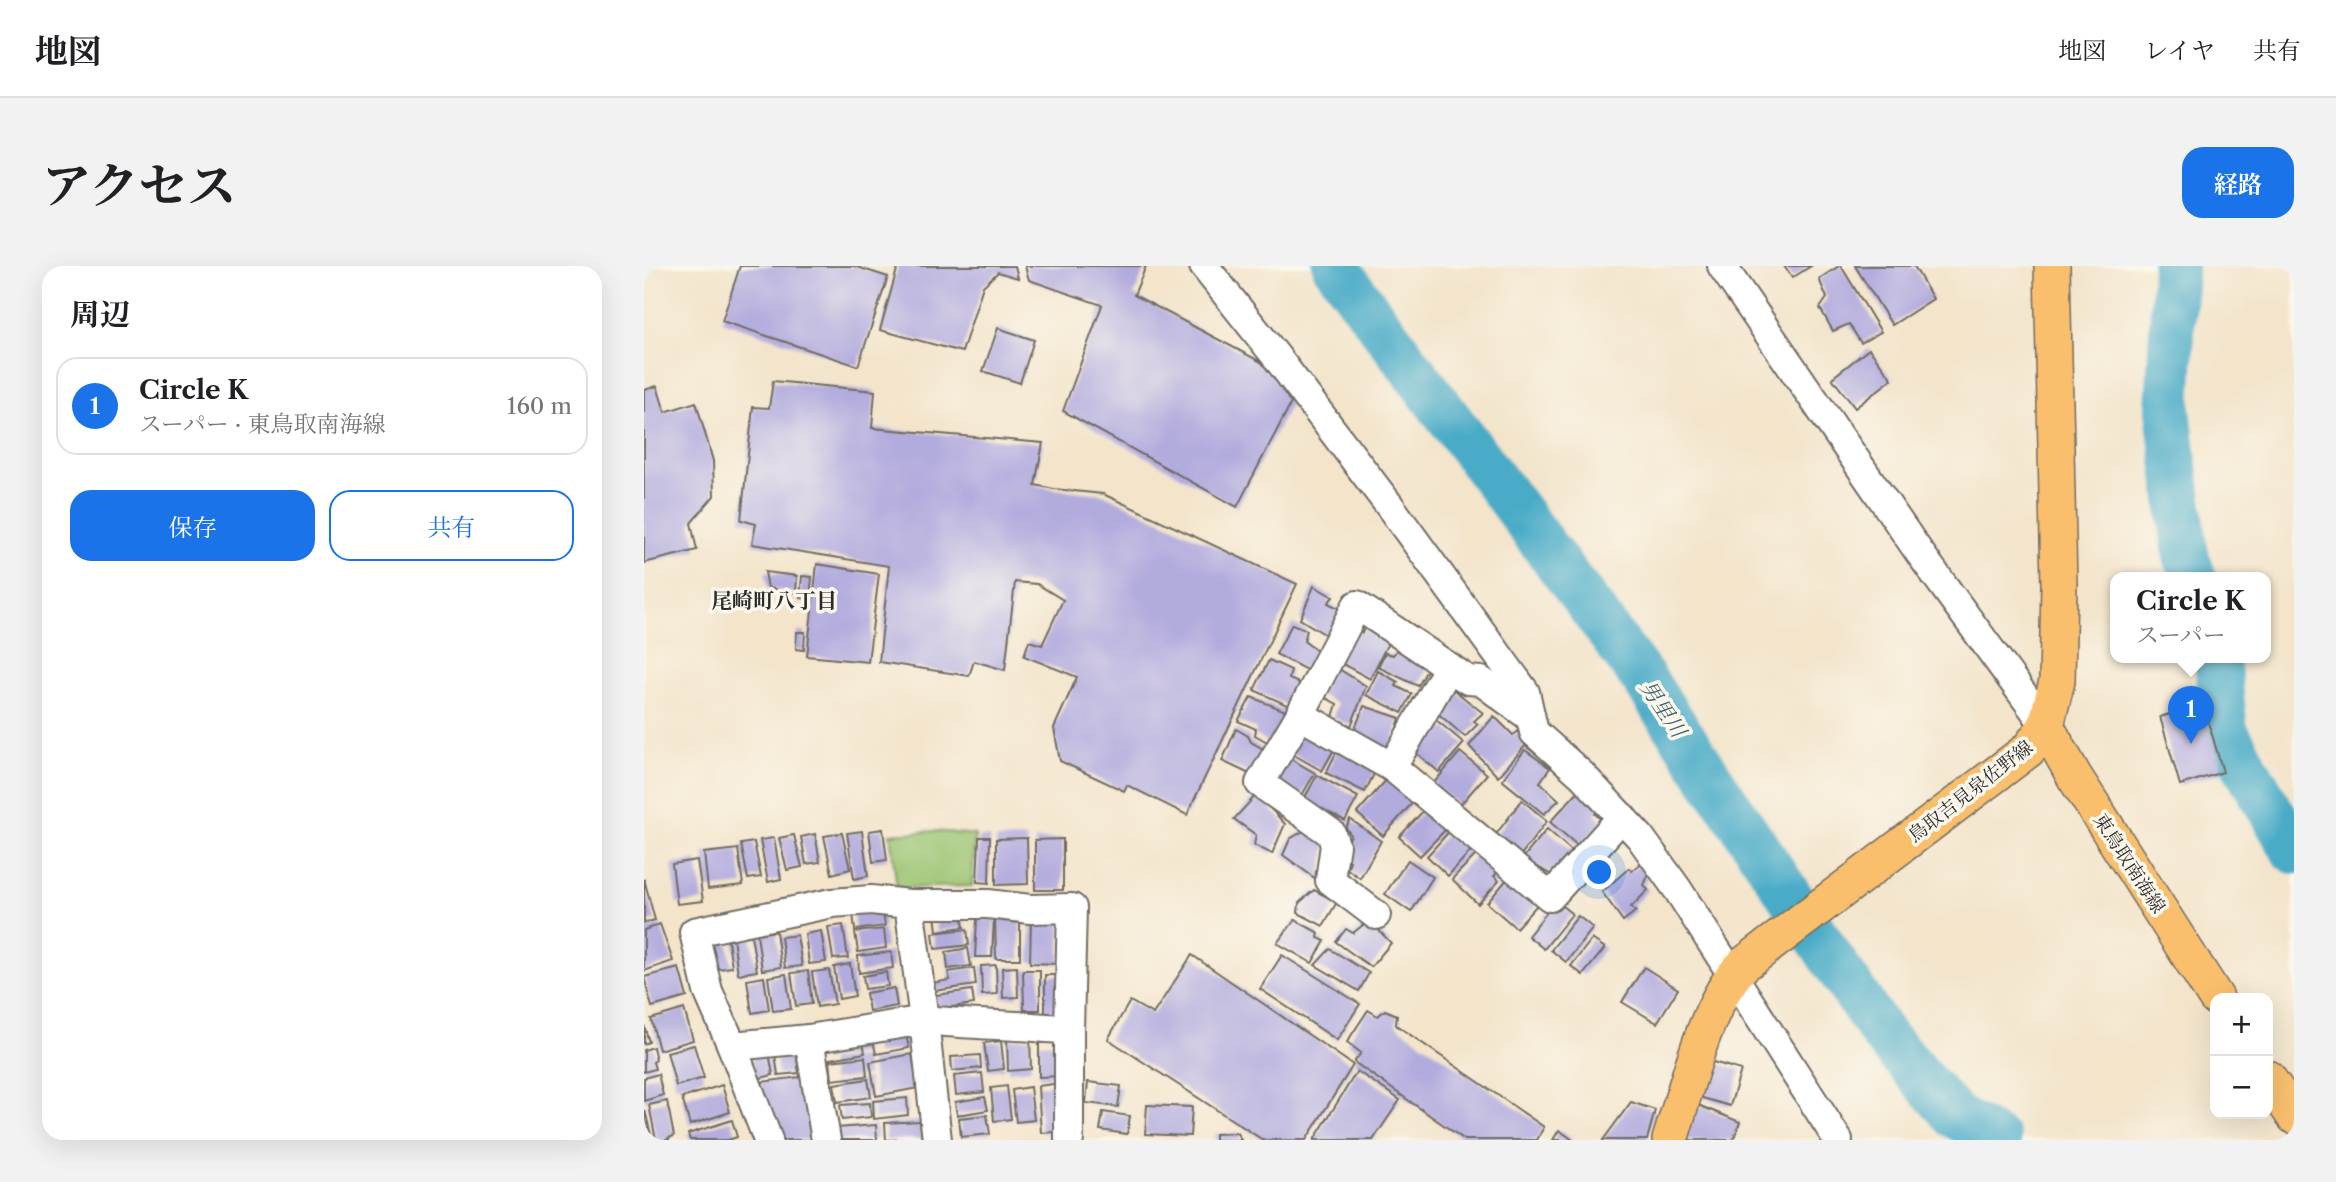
<!DOCTYPE html>
<html lang="ja">
<meta charset="utf-8">
<style>
body{margin:0;font-family:"Libre Caslon Text","Noto Serif JP",serif;background:#f2f2f2;color:#202124}
.controls{position:absolute;right:21px;bottom:21px;display:grid;overflow:hidden;border-radius:14px;box-shadow:0 7px 28px #0002}
.controls button{width:63px;height:63px;display:grid;place-items:center;padding:0;border:0;border-bottom:2px solid #e0e0e0;background:#fff;color:#202124;font:35px sans-serif}
.you{position:absolute;left:956px;top:607px;width:24px;height:24px;margin:-18px;border:5px solid #fff;border-radius:50%;background:#1a73e8;box-shadow:0 0 0 10px #1a73e833}
.badge{display:grid;place-items:center;width:46px;height:46px;border-radius:50%;background:#1a73e8;color:#fff;font-size:23px;font-weight:700}
.pin{position:absolute;translate:-50% -58px;filter:drop-shadow(0 2px 4px #0008)}
.pin::after{content:'';position:absolute;top:37px;width:24px;height:21px;background:inherit;clip-path:polygon(0 0,100% 0,50% 100%)}
.popup{position:absolute;left:1466px;top:306px;width:161px;height:91px;box-sizing:border-box;display:grid;place-content:center;border-radius:14px;background:#fff;filter:drop-shadow(0 2px 5px #0005);font-size:23px;white-space:nowrap;color:#757577}
.popup b{font-size:26px;color:#202124}
.popup::after{content:'';position:absolute;left:50%;top:100%;margin-left:-14px;border:14px solid transparent;border-top-color:#fff}
.list{margin:0;padding:0;list-style:none}
h2{display:flex;justify-content:space-between;align-items:center;height:91px;margin:0;padding:0 28px;font-size:30px}
h2 small{font-size:23px;font-weight:400;color:#757577}
.list li{display:grid;grid-template-columns:46px 1fr auto;gap:21px;align-items:center;box-sizing:border-box;height:98px;margin:0 14px 14px;padding:0 14px;border:2px solid #e0e0e0;border-radius:21px}
.list b{display:block;font-size:26px;white-space:nowrap}
.list p{margin:0;font-size:23px;white-space:nowrap;color:#757577}
.list em{font-size:23px;font-style:normal;color:#757577}
.actions{display:flex;gap:14px;padding:21px 28px}
.actions a{flex:1;padding:16px 0;border:2px solid #1a73e8;border-radius:21px;text-align:center;font-size:24px;color:#1a73e8}
.actions .main{background:#1a73e8;color:#fff}
.map{position:relative;flex:none;width:1650px;height:874px;overflow:hidden;border-radius:21px}
header{display:flex;align-items:center;gap:42px;box-sizing:border-box;height:98px;padding:0 35px;background:#fff;border-bottom:2px solid #e0e0e0}
header strong{font-size:33px}
nav{display:flex;gap:38px;margin-inline-start:auto;font-size:24px}
.intro{display:flex;align-items:center;justify-content:space-between;box-sizing:border-box;height:168px;padding:0 42px}
h1{margin:0;font-size:49px}
.button{padding:18px 32px;border-radius:21px;background:#1a73e8;color:#fff;font-size:24px;font-weight:700}
main{display:flex;gap:42px;padding:0 42px}
aside{flex:1;background:#fff;border-radius:21px;box-shadow:0 7px 28px #0002}
.map>svg:first-child{display:block}
.green{fill:#99c26e;stroke:#62764c;stroke-width:2}
.lines{fill:none;stroke-linecap:round;stroke-linejoin:round}
.river{stroke:#48abc7;stroke-width:46}
.building{fill:#b2acde}
.minor-casing{stroke:#716c63;stroke-width:32}
.major-casing{stroke:#716c63;stroke-width:38}
.minor{stroke:#fff;stroke-width:28}
.major{stroke:#f9bf6d;stroke-width:35}
.labels{text-anchor:middle;stroke-width:7;stroke-linejoin:round;paint-order:stroke}
.street-label{font-size:19px;fill:#2b2b2b;stroke:#fbf7ec}
.neighbourhood-label{font-size:21px;font-weight:bold;fill:#2b2b2b;stroke:#fbf7ec}
.water-label{font-size:21px;font-style:italic;fill:#375e69;stroke:#fbf7ec}
</style>
<header>
<strong>地図</strong>
<nav><a>地図</a><a>レイヤ</a><a>共有</a></nav>
</header>
<div class="intro"><h1>アクセス</h1><a class="button">経路</a></div>
<main>
<aside>
<h2>周辺<small></small></h2>
<ul class="list">
<li><span class="badge">1</span><div><b>Circle K</b><p>スーパー · 東鳥取南海線</p></div><em>160 m</em></li>
</ul>
<div class="actions"><a class="main">保存</a><a>共有</a></div>
</aside>
<div class="map">
<svg width="1650" height="874" viewBox="0 0 1650 874">
<rect width="100%" height="100%" fill="#fbf7ec"/>
<filter id="ink" filterUnits="userSpaceOnUse"><feTurbulence type="fractalNoise" baseFrequency=".0143" numOctaves="2"/><feDisplacementMap in="SourceGraphic" scale="14" xChannelSelector="R" yChannelSelector="G"/><feConvolveMatrix kernelMatrix="1 2 1 2 8 2 1 2 1" color-interpolation-filters="sRGB"/></filter>
<filter id="wash" filterUnits="userSpaceOnUse"><feTurbulence type="fractalNoise" baseFrequency=".00686" numOctaves="4" result="noise"/><feDisplacementMap in="SourceGraphic" scale="28" xChannelSelector="R" yChannelSelector="G"/><feGaussianBlur stdDeviation="1.57" result="paint"/><feColorMatrix in="noise" values="0 0 0 0 0 0 0 0 0 0 0 0 0 0 0 0 0 1.4 0 .05"/><feComposite in="paint" operator="in"/></filter>
<g filter="url(#wash)">
<rect width="100%" height="100%" fill="#f3e4ca"/>
<polygon class="green" points="291,565 331,569 328,620 253,622 246,568"/>
<g class="lines">
<g class="river">
<polyline points="691,0 999,412 1239,769 1311,850 1354,874"/>
<polyline points="1531,0 1524,145 1542,290 1550,312"/>
<polyline points="1573,392 1581,465 1650,585"/>
</g>
</g>
<g id="blocks">
<g class="building">
<polygon points="96,0 210,0 244,11 214,100 78,55"/>
<polygon points="254,0 371,0 374,12 354,6 339,20 318,86 236,64"/>
<polygon points="381,0 502,0 490,29 621,98 647,137 593,241 419,145 458,39 385,14"/>
<polygon points="1140,0 1167,0 1148,12"/>
<polygon points="1195,0 1197,0 1237,66 1217,77 1205,58 1189,65 1176,42 1183,32 1175,13"/>
<polygon points="1211,0 1270,0 1289,33 1248,59"/>
<polygon points="354,62 390,74 376,117 339,105"/>
<polygon points="1225,83 1248,113 1211,142 1188,112"/>
<polygon points="129,115 231,125 228,162 399,177 391,219 410,223 459,228 653,318 543,549 483,519 480,525 416,495 410,462 433,411 380,390 385,375 398,379 419,334 393,318 371,316 361,404 330,395 325,410 235,396 245,300 108,278 112,258 97,254 109,141 125,142"/>
<polygon points="13,120 21,146 52,136 69,195 70,230 47,257 53,284 0,297 0,124"/>
<polygon points="173,298 235,308 224,396 163,390"/>
<polygon points="121,306 153,310 152,327 124,322"/>
<polygon points="158,310 168,311 166,333 156,332"/>
<polygon points="670,320 689,331 684,337 700,345 687,372 656,353"/>
<polygon points="648,358 663,364 660,375 677,388 666,406 632,388"/>
<polygon points="722,358 746,373 726,413 693,395 710,362 718,367"/>
<polygon points="153,366 161,366 160,384 152,383"/>
<polygon points="756,380 785,400 774,420 734,401 741,387 749,389"/>
<polygon points="625,394 647,404 645,413 657,418 645,440 610,424"/>
<polygon points="690,400 722,420 707,460 689,451 693,438 675,428"/>
<polygon points="734,405 754,416 752,420 768,428 758,447 722,429"/>
<polygon points="810,424 839,447 830,455 834,458 821,471 790,444 796,434"/>
<polygon points="607,431 644,446 625,477 611,469 612,463 594,455"/>
<polygon points="1559,438 1579,506 1536,519 1516,451"/>
<polygon points="720,440 756,452 746,485 709,467"/>
<polygon points="850,450 869,469 875,465 914,494 908,499 881,480 854,511 825,480"/>
<polygon points="791,453 820,477 795,506 766,482"/>
<polygon points="659,462 692,480 678,505 645,486"/>
<polygon points="592,463 604,470 607,476 621,484 612,511 578,495"/>
<polygon points="694,483 733,502 721,526 682,507"/>
<polygon points="881,484 906,502 896,516 915,534 900,548 858,514"/>
<polygon points="816,486 843,508 815,540 789,518"/>
<polygon points="645,492 671,507 658,529 633,515"/>
<polygon points="673,509 714,531 701,555 660,533"/>
<polygon points="744,512 770,535 739,570 713,547"/>
<polygon points="937,522 957,541 951,548 959,555 934,580 906,556"/>
<polygon points="613,528 641,558 628,588 610,579 612,569 590,553"/>
<polygon points="878,534 903,555 876,590 850,571"/>
<polygon points="782,542 803,562 776,590 755,571"/>
<polygon points="706,553 737,575 716,612 703,603 706,595 696,589 707,569 702,562"/>
<polygon points="810,560 831,580 804,610 783,590"/>
<polygon points="666,561 683,575 676,616 639,589 646,573"/>
<polygon points="239,563 243,594 229,596 225,565"/>
<polygon points="903,563 929,586 909,610 879,592"/>
<polygon points="218,565 224,610 210,613 203,567"/>
<polygon points="198,567 206,603 188,608 180,570"/>
<polygon points="171,568 176,596 162,598 157,571"/>
<polygon points="150,569 158,601 143,604 135,572"/>
<polygon points="335,571 346,571 345,617 333,616"/>
<polygon points="130,572 137,613 124,616 116,574"/>
<polygon points="383,572 384,618 352,619 352,573"/>
<polygon points="419,573 419,624 391,624 391,574"/>
<polygon points="110,576 117,611 104,613 97,578"/>
<polygon points="94,583 99,619 64,623 60,587"/>
<polygon points="838,583 858,602 850,610 855,615 834,638 808,613"/>
<polygon points="1002,593 1006,605 1000,619 1004,624 987,641 992,645 979,655 958,626 985,602 988,605"/>
<polygon points="53,594 59,635 33,638 28,598"/>
<polygon points="764,594 789,611 767,646 741,628"/>
<polygon points="864,612 893,639 872,662 843,637"/>
<polygon points="0,613 11,654 0,657"/>
<polygon points="670,624 693,636 679,660 654,647 655,637"/>
<polygon points="912,635 928,648 900,683 884,670"/>
<polygon points="239,645 241,660 211,664 209,648"/>
<polygon points="317,645 320,661 293,665 291,649"/>
<polygon points="934,650 949,662 922,696 907,684"/>
<polygon points="351,652 376,652 376,693 352,693"/>
<polygon points="387,652 417,653 416,698 386,697"/>
<polygon points="333,653 350,653 348,691 331,691"/>
<polygon points="651,654 675,667 674,672 681,675 668,697 633,677"/>
<polygon points="725,654 747,677 727,701 692,676 702,663 709,667"/>
<polygon points="16,658 29,695 0,705 0,664"/>
<polygon points="199,659 204,692 189,693 184,661"/>
<polygon points="240,663 242,682 214,686 211,666"/>
<polygon points="323,663 325,679 291,683 289,667"/>
<polygon points="132,665 137,701 118,704 113,668"/>
<polygon points="177,665 182,696 165,698 161,668"/>
<polygon points="83,669 88,701 68,704 63,672"/>
<polygon points="107,669 113,705 94,708 89,671"/>
<polygon points="153,669 158,700 141,702 137,671"/>
<polygon points="948,673 961,682 939,709 927,700"/>
<polygon points="324,682 327,700 304,703 302,686"/>
<polygon points="686,683 725,707 715,725 671,699"/>
<polygon points="247,686 249,702 215,707 214,690"/>
<polygon points="548,689 709,799 662,874 619,874 464,773 486,735 509,748"/>
<polygon points="638,689 716,738 693,774 616,723"/>
<polygon points="206,698 211,730 195,733 190,701"/>
<polygon points="352,699 353,728 338,729 337,700"/>
<polygon points="373,701 374,731 359,732 358,702"/>
<polygon points="1000,701 1034,723 1013,757 978,736"/>
<polygon points="35,702 43,731 8,741 0,711"/>
<polygon points="330,702 332,719 289,725 288,717 306,714 304,706"/>
<polygon points="185,704 191,738 173,741 168,706"/>
<polygon points="379,704 396,704 396,744 380,744"/>
<polygon points="164,705 168,738 152,740 147,707"/>
<polygon points="242,706 244,720 221,723 219,710"/>
<polygon points="142,708 147,743 129,745 124,711"/>
<rect x="401" y="709" width="19" height="42"/>
<polygon points="120,711 125,744 108,747 103,714"/>
<polygon points="250,722 253,740 225,745 222,727"/>
<polygon points="328,724 330,738 293,743 292,729"/>
<polygon points="40,743 49,774 15,784 7,753"/>
<polygon points="724,744 734,750 741,744 753,749 752,759 900,861 893,874 821,874 710,796 717,787 703,776"/>
<polygon points="0,759 5,776 0,778"/>
<polygon points="261,764 265,782 232,788 228,770"/>
<polygon points="218,769 221,787 180,794 177,777"/>
<polygon points="386,772 387,803 364,805 363,773"/>
<polygon points="357,775 360,803 344,805 340,777"/>
<polygon points="414,776 415,810 395,811 395,777"/>
<polygon points="50,779 60,812 32,820 23,786"/>
<polygon points="151,779 155,807 134,809 130,782"/>
<polygon points="9,781 12,794 9,796 11,803 0,806 0,784"/>
<polygon points="124,781 129,809 112,813 107,784"/>
<polygon points="268,788 274,822 232,830 226,796"/>
<polygon points="336,789 337,802 308,805 307,791"/>
<polygon points="221,791 223,810 188,814 186,795"/>
<polygon points="1065,795 1097,804 1086,840 1055,831"/>
<polygon points="713,805 756,834 729,874 670,874"/>
<polygon points="338,807 340,826 312,829 310,810"/>
<polygon points="14,808 19,829 0,835 0,812"/>
<polygon points="164,810 175,874 134,874 126,853 124,834 118,832 117,816"/>
<polygon points="224,813 227,831 193,836 190,818"/>
<polygon points="444,816 477,820 474,841 442,837"/>
<polygon points="417,817 421,865 397,867 394,820"/>
<polygon points="78,819 86,846 46,859 38,832"/>
<polygon points="363,820 367,853 350,855 347,822"/>
<polygon points="386,821 390,854 372,856 368,824"/>
<polygon points="341,831 344,844 313,849 311,836"/>
<polygon points="263,832 264,849 230,853 229,835"/>
<polygon points="23,835 30,870 24,872 25,874 12,874 5,839"/>
<polygon points="987,836 1011,844 1003,874 959,874"/>
<polygon points="226,837 227,851 198,854 196,839"/>
<polygon points="503,839 548,841 546,870 501,868"/>
<polygon points="1054,839 1096,856 1089,874 1040,874"/>
<polygon points="1,844 8,874 0,874"/>
<polygon points="459,846 486,850 483,868 456,864"/>
<polygon points="343,849 346,868 317,871 315,852"/>
<polygon points="88,854 93,871 84,874 46,874 44,868"/>
<polygon points="276,855 278,873 242,874 241,857"/>
<polygon points="232,859 233,874 194,874 193,862"/>
<polygon points="915,864 929,874 909,874"/>
<polygon points="593,867 597,874 571,874 571,868"/>
</g>
</g>
</g>
<g filter="url(#ink)">
<use href="#blocks" fill-opacity="0" stroke="#716c63" stroke-width="2"/>
<g class="lines">
<g class="minor-casing">
<g id="minor">
<polyline points="560,0 631,89 745,239 881,426 890,466 938,509 996,571 1034,624 1194,874"/>
<polyline points="1078,0 1275,286 1402,460"/>
<polyline points="656,449 748,501 906,631 978,551"/>
<polyline points="748,501 805,401"/>
<polyline points="265,638 344,638 386,643 428,642 425,764"/>
<polyline points="732,649 686,614 691,579 687,567 616,517 656,449 713,339 824,414 837,415 886,451"/>
<path d="M165 773 88 780 64 725 50 666 188 637 227 634 265 638 280 754C329 759 377 759 425 764V874"/>
<polyline points="88,780 124,874"/>
<polyline points="182,874 165,773 280,754 293,874"/>
</g>
</g>
<g class="major-casing">
<g id="major">
<polyline points="1402,460 1430,510 1572,732"/>
<polyline points="1624,812 1650,850"/>
<path d="M1026 874C1043 822 1061 737 1099 699L1384 484 1402 460 1413 415 1415 319 1408 0"/>
</g>
</g>
<use href="#minor" class="minor"/>
<use href="#major" class="major"/>
</g>
</g>
<g class="labels">
<g class="street-label">
<text transform="translate(1326 525) rotate(-38)" y="7">鳥取吉見泉佐野線</text>
<text transform="translate(1486 597) rotate(57)" y="7">東鳥取南海線</text>
</g>
<g class="neighbourhood-label">
<text x="130" y="342">尾崎町八丁目</text>
</g>
<g class="water-label">
<text transform="translate(1019 443) rotate(56)" y="7">男里川</text>
</g>
</g>
</svg>
<div class="controls">
<button>+</button>
<button>−</button>
</div>
<div class="you"></div>
<div class="pin badge" style="left:1547px;top:478px">1</div>
<div class="popup"><b>Circle K</b>スーパー</div>
</div>
</main>
